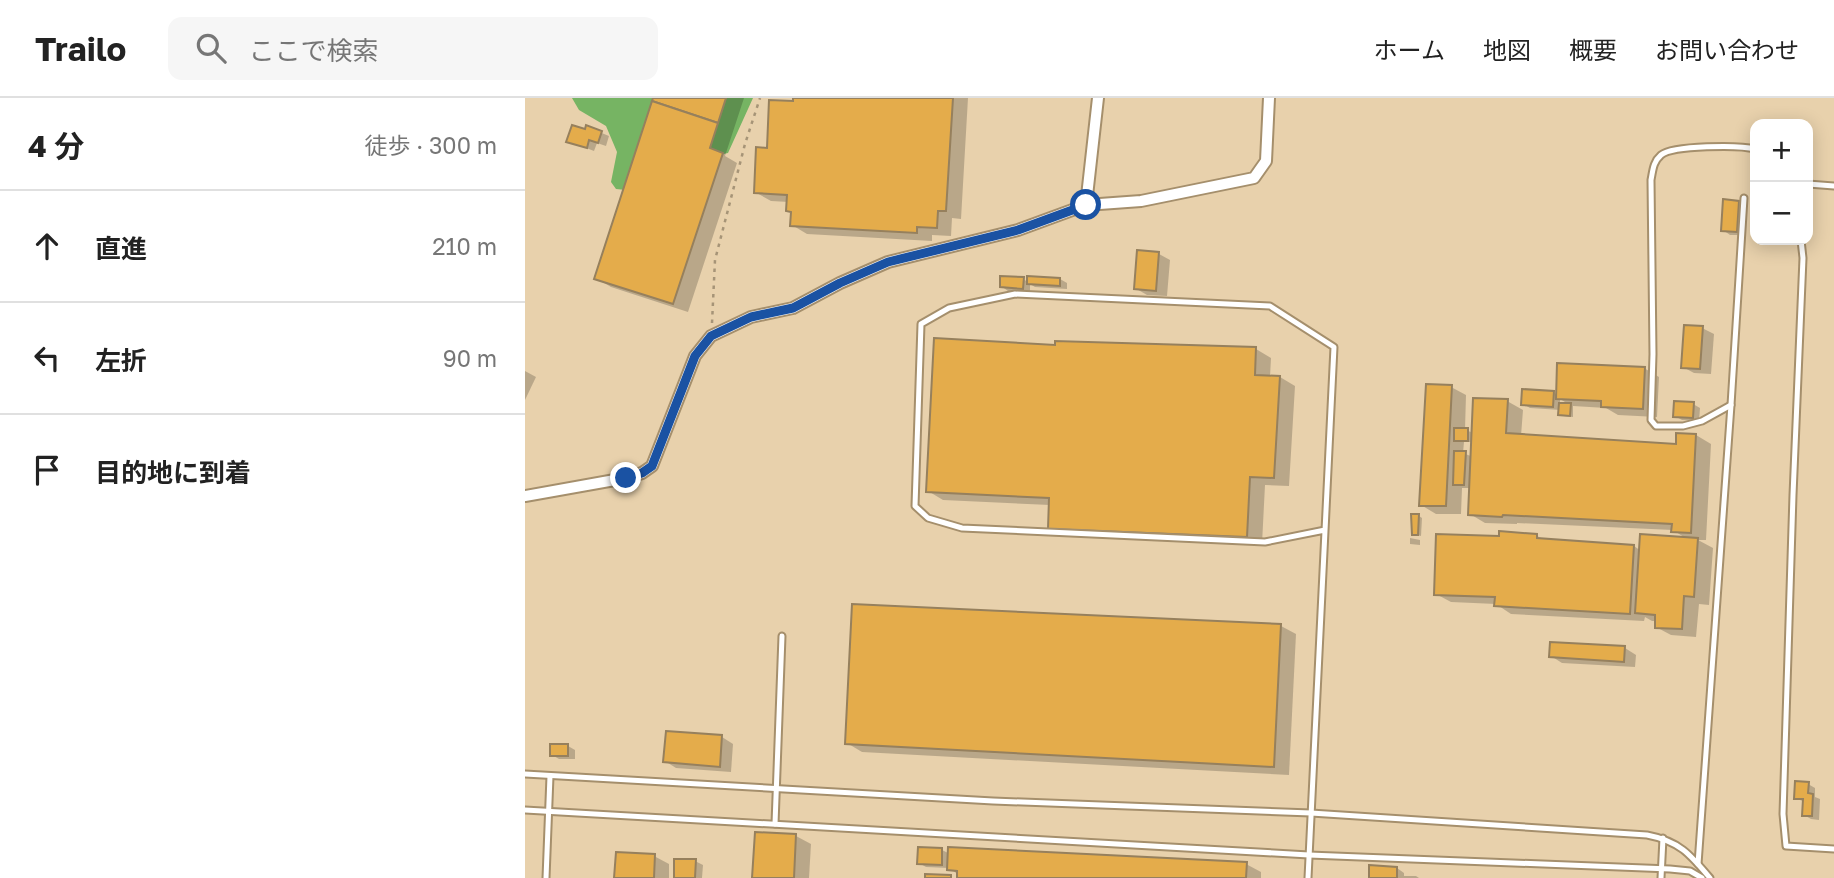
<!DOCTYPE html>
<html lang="ja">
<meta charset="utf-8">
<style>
body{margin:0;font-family:"Golos Text","Noto Sans JP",sans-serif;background:#f6f6f6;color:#222}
.controls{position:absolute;right:21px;top:21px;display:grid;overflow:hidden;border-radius:14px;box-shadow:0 4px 18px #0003}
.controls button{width:63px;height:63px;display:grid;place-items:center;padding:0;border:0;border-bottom:2px solid #e0e0e0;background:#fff;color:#222;font:35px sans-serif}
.stop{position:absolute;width:21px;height:21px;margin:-16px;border:5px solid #1a52a3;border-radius:50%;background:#fff}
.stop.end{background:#1a52a3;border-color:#fff;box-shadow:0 2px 7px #0008}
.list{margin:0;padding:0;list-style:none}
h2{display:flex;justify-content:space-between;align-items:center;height:91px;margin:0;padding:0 28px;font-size:30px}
h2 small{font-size:23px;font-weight:400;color:#767676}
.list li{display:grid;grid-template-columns:46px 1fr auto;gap:21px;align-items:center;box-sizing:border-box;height:112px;padding:0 28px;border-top:2px solid #e0e0e0}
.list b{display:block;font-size:26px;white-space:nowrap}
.list em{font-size:23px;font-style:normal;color:#767676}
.icon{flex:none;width:38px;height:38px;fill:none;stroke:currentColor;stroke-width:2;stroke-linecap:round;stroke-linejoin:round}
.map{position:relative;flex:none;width:1309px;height:780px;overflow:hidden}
header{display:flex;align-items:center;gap:42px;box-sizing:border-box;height:98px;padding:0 35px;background:#fff;border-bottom:2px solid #e0e0e0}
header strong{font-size:33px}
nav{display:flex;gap:38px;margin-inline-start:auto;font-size:24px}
.search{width:490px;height:63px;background:#f6f6f6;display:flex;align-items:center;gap:18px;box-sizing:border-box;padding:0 24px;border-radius:14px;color:#767676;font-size:26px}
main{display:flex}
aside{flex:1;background:#fff}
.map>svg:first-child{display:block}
.forest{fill:#76b463}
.shadow{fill:#0003;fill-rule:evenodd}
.building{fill:#e4ac4b;stroke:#96805d;stroke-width:2}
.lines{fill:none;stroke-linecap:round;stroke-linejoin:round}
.service-casing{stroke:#a58f6c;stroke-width:9}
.minor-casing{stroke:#a58f6c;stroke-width:14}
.path{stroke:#a69477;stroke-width:2.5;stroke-dasharray:3.5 5;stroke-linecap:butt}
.service{stroke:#fff;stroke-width:5}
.minor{stroke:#fff;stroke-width:10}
.route{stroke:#1a52a3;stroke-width:9}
</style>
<header>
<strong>Trailo</strong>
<div class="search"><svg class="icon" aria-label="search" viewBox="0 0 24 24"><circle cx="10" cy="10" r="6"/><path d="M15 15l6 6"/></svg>ここで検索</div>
<nav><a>ホーム</a><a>地図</a><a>概要</a><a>お問い合わせ</a></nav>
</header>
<main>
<aside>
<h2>4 分<small>徒歩 · 300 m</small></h2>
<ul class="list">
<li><svg class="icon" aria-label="ahead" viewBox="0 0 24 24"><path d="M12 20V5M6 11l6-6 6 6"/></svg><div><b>直進</b></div><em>210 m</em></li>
<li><svg class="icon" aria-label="left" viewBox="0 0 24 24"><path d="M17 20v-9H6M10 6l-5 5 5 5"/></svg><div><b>左折</b></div><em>90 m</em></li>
<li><svg class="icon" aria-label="arrive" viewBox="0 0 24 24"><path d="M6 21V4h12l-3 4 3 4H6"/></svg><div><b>目的地に到着</b></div></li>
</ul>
</aside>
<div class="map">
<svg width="1309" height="780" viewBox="0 0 1309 780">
<rect width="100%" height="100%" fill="#e8d1ac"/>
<polygon class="forest" points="47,0 228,0 203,55 177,61 101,92 91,91 86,84 92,54 81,28 54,12"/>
<g class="shadow">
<polygon points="130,0 219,0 200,58 212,65 163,214 86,189 71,180"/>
<polygon points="270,0 443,0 436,121 427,120 426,138 407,137 407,143 282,136 267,127 267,115 263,112 264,104 246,103 230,94 243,52 269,5"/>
<polygon points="62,29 84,38 81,48 72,45 69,53 43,43 61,33"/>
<polygon points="1213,104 1221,108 1219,137 1205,137 1198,132"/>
<polygon points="634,156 645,162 642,198 622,197 610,190"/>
<polygon points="498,181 503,184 535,181 542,185 542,191 510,189 505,186 505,194 483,193 476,188"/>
<polygon points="1177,230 1189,236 1186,276 1169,275 1158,269"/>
<polygon points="532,245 731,251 746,260 745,279 755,279 770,288 764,388 740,387 737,446 540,438 524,430 525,407 418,402 403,393 532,249"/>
<path d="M1119 270 1134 279 1132 319 1093 317 1081 310 1048 308V319L1038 318 1035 316 1036 312 1005 310 998 306 1028 294 1032 297ZM1035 301 1045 307 1035 306Z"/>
<polygon points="0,273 11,279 0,302"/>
<path d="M926 289 941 297 940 332 949 335 982 303 998 312 996 338 1152 348 1153 336 1171 337 1186 346 1181 442H1173L1188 450 1184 507 1174 506 1171 539 1146 537 1131 529 1132 523H1127L1120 519 1119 523 986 516 971 506 926 504 911 496 976 440 1012 438 1020 442 1109 448 1116 453 1162 441 1148 432 992 425V426L960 425 945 416 946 390H937L936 416H911L896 407ZM939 344H948V359L938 355Z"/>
<polygon points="1168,306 1175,310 1174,323 1157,322 1150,318"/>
<polygon points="894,418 897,420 896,438 888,436"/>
<polygon points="885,440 895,442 895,447 885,446"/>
<polygon points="756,528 771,536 764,677 337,654 322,645"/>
<polygon points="1100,550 1111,557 1110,569 1037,565 1026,558"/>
<polygon points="197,639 208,646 206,674 151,670 140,663"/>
<polygon points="43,648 50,652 50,661 34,661 27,657"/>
<polygon points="1283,686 1290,690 1290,699 1295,701 1294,722 1286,721 1279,717 1280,704 1270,700"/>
<polygon points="271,738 286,746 284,780 229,780"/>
<polygon points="417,752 425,756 721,766 736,774 736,780 434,780 434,777 424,770 401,769 394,765"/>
<polygon points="129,758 144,766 144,780 91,780"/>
<polygon points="170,763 178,767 177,780 150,780"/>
<polygon points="872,770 879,775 879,778 891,778 894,780 845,780"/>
</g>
<g class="building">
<polygon points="128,0 201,0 193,25 127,3"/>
<polygon points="268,0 428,0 421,113 413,113 412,130 392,129 392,135 265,128 266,114 261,113 262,97 229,95 231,49 242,50 244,2 268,3"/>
<polygon points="127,3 193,25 185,50 198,55 148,206 69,181"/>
<polygon points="47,27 60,31 61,27 77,33 73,45 64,42 62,50 41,44"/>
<polygon points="1198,101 1214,103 1212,134 1196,133"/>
<polygon points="612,152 634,154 631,193 609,191"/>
<polygon points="475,178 499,179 498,191 475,189"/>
<polygon points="502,178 535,180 535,188 502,186"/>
<polygon points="1159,227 1178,228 1175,271 1156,270"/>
<polygon points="409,240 530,247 530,243 731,249 730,277 755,278 749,380 725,379 722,439 523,431 524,400 401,394"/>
<polygon points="1032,265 1120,269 1118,311 1076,309 1076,303 1031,301"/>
<polygon points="901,286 927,287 921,408 894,408"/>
<polygon points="997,291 1029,293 1028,309 996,307"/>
<polygon points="948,300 983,301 981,335 1151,346 1151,335 1171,336 1166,435 1146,434 1147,426 978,417 977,419 943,417"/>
<polygon points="1149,303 1169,304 1168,320 1148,319"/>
<polygon points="1034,305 1046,305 1045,318 1033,317"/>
<rect x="929" y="330" width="14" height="13"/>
<polygon points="929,353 941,353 939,387 928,387"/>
<polygon points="886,416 894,416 893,437 887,437"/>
<polygon points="974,433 1012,436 1012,440 1109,447 1105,516 969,508 970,499 909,497 911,436 974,438"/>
<polygon points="1115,436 1173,440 1169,499 1159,498 1157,531 1130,530 1130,517 1110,515"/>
<polygon points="327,506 756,526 749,669 320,646"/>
<polygon points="1025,544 1100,548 1099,564 1024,559"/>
<polygon points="141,633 197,637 195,669 138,664"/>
<rect x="25" y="646" width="18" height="12"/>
<polygon points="1270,683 1284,684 1283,695 1288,696 1287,718 1277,718 1278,701 1269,701"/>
<polygon points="230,734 271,736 269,780 227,780"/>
<polygon points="393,749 417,750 417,767 392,766"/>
<polygon points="423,749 722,764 721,780 432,780 432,773 422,772"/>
<polygon points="91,754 130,756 129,780 89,780"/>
<polygon points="149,761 171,761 170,780 149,780"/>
<polygon points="844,767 872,769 872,780 844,780"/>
<polygon points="400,776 426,777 426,780 400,780"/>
</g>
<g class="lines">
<g class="service-casing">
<g id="service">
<polyline points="1283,86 1309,88"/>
<polyline points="1276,142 1278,160 1268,397 1258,716 1261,748 1309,751"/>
<path d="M1206 307 1177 323 1158 328H1131L1126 322 1128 256 1126 82C1128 72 1128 64 1136 57 1148 47 1215 47 1230 51"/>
<path d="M0 676 468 703 786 715 1122 737C1154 743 1165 756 1185 780"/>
<polyline points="0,712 784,757 1145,771 1165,773 1177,780"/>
<polyline points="250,726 257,538"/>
<polyline points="1173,766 1206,307 1219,100"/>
<polyline points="21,780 25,678"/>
<polyline points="783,780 809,249 745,208 490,196 424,210 396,226 390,408 403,420 437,430 740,444 800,432"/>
<polyline points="1136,780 1138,740"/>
</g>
</g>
<g class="minor-casing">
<g id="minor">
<polyline points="561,107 573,0"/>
<polyline points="0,398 101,380 117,375 127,368 170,258 186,238 226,219 268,210 315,185 363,164 493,132 561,107 616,103 729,80 741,63 744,0"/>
</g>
</g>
<polyline class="path" points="187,225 190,162 220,46 235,0"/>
<use href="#service" class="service"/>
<use href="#minor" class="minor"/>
</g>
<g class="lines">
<polyline class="route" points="101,380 117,375 127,368 170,258 186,238 226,219 268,210 315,185 363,164 493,132 561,107"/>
</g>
</svg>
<div class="controls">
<button>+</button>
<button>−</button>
</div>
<div class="stop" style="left:561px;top:107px"></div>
<div class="stop end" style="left:101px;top:380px"></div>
</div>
</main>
